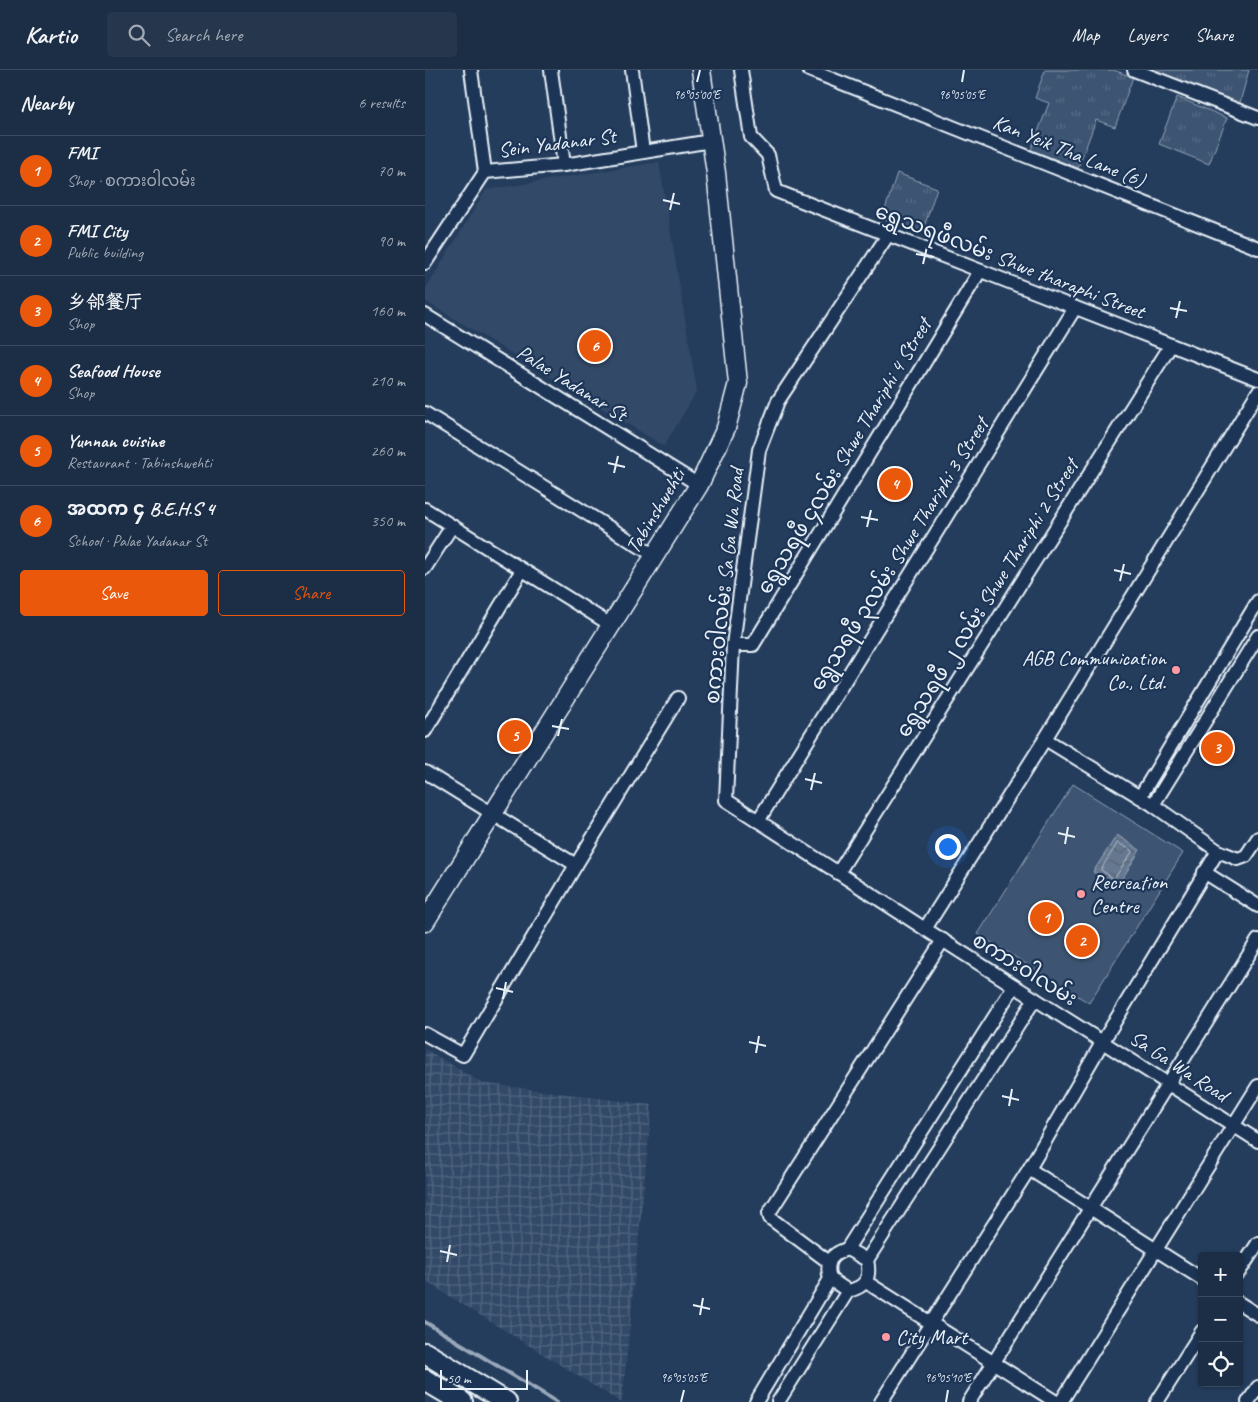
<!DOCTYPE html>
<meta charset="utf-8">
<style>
body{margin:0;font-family:Caveat,"LXGW WenKai TC","Noto Sans Myanmar",sans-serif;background:#25364d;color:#f1f3f6}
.controls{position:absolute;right:15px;bottom:15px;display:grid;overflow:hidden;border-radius:5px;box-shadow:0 1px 4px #0004}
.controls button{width:45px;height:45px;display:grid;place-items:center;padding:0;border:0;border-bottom:1px solid #3a4a5f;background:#1c2e46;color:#f1f3f6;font:25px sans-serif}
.scale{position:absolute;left:15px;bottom:12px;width:88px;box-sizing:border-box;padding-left:5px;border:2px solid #e8f1f8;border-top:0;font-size:14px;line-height:18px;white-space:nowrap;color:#e8f1f8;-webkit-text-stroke:4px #1d3557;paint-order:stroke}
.you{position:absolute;left:522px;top:776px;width:18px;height:18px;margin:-12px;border:4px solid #fff;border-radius:50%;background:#1a73e8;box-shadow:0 0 0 8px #1a73e833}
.badge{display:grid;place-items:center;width:32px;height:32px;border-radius:50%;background:#ea580c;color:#fff;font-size:16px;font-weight:700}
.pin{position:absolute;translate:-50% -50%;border:2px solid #fff;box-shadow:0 1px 5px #0006}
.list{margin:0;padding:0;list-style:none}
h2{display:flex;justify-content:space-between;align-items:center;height:65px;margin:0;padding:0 20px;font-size:21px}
h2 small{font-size:16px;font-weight:400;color:#a0a8b3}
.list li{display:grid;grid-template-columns:32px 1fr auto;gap:15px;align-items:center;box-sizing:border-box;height:70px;padding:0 20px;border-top:1px solid #3a4a5f}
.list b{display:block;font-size:19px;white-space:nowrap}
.list p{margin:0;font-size:16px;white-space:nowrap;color:#a0a8b3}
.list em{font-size:16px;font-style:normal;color:#a0a8b3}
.actions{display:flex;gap:10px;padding:15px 20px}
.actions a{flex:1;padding:11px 0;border:1px solid #ea580c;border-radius:5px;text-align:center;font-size:18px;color:#ea580c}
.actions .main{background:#ea580c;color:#fff}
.icon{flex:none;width:28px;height:28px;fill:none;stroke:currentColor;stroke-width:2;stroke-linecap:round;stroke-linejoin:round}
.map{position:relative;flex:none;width:833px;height:1332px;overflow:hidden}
header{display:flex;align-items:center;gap:30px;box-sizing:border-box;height:70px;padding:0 25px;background:#1c2e46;border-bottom:1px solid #3a4a5f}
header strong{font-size:24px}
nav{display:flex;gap:28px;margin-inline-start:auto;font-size:18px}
.search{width:350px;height:45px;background:#25364d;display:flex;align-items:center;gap:12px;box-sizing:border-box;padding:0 18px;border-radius:5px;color:#a0a8b3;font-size:19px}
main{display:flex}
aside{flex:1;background:#1c2e46}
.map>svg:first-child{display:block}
.built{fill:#334a68}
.industrial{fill:url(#industrial-grid)}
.grass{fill:url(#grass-tufts);stroke:#93a2b5}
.green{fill:#3e5472;stroke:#93a2b5}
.water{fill:url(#water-waves);stroke:#99a8ba}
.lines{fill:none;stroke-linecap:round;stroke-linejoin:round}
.shore{stroke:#b4c1ce;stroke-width:1}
.stream{stroke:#99a8ba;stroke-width:4}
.minor-casing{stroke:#e8f1f8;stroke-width:16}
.secondary-casing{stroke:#e8f1f8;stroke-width:21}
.primary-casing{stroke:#e8f1f8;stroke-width:24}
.minor{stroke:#1d3557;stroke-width:12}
.secondary{stroke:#1d3557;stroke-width:18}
.primary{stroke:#1d3557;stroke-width:20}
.ticks{fill:none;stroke:#e8f1f8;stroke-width:2}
.poi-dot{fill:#ff9aa2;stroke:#1d3557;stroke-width:2}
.labels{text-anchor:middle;stroke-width:4.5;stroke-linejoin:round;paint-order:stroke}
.street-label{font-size:21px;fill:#e8f1f8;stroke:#1d3557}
.poi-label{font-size:21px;fill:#e8f1f8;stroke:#1d3557;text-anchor:start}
.ticks-label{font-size:12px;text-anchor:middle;fill:#e8f1f8;stroke:#1d3557;stroke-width:4.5;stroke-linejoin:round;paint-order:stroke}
</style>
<header>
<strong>Kartio</strong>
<div class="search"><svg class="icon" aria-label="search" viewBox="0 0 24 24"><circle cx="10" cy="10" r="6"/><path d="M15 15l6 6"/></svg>Search here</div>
<nav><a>Map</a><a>Layers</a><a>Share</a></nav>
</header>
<main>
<aside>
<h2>Nearby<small>6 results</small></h2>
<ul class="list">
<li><span class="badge">1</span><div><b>FMI</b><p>Shop · စကား၀ါလမ်း</p></div><em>70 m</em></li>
<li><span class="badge">2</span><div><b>FMI City</b><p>Public building</p></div><em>90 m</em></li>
<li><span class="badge">3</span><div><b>乡邻餐厅</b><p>Shop</p></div><em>160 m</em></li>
<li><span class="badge">4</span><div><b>Seafood House</b><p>Shop</p></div><em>210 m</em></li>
<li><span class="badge">5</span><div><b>Yunnan cuisine</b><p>Restaurant · Tabinshwehti</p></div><em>260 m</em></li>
<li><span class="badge">6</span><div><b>အထက ၄ B.E.H.S 4</b><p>School · Palae Yadanar St</p></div><em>350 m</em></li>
</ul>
<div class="actions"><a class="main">Save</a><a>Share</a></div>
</aside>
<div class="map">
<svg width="833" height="1332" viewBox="0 0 833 1332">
<defs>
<pattern id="industrial-grid" width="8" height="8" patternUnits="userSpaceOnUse" patternTransform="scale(1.25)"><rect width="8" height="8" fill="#334a68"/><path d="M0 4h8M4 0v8" fill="none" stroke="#51657e"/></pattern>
<pattern id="grass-tufts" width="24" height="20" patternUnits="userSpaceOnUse" patternTransform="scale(1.25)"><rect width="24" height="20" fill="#3e5472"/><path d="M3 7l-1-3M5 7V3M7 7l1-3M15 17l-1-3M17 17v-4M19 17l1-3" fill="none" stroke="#5a6d87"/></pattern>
<pattern id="water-waves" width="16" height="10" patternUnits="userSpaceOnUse" patternTransform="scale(1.25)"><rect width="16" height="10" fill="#657890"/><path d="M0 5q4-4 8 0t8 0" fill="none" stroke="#576270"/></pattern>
</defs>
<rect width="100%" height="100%" fill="#253d5d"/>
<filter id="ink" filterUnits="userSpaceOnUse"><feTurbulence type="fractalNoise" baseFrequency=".02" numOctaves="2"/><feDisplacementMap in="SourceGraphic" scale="10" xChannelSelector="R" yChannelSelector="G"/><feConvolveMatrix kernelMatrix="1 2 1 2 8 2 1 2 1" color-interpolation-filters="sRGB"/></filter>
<g filter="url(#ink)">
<polygon class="built" points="234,92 272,321 239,376 0,231 0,220 61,120"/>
<polygon class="industrial" points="0,979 57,1013 227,1035 197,1332 195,1332 0,1211"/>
<g class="grass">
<polygon points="620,0 688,0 708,7 690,57 671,50 653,98 606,80 624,33 610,28"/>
<polygon points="723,0 824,0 814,36"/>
<polygon points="752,27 802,48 784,94 734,74"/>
<polygon points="472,103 512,118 497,163 457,149"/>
</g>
<polygon class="green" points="648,714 758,783 664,933 553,864"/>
<polygon class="water" points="692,765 715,780 692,817 668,802"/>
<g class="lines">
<polygon class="shore" points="693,773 706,780 707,782 689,809 676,800"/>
<polyline class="stream" points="0,1252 132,1332"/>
<g class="minor-casing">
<g id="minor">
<polyline points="46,0 60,102"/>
<polyline points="126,0 139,95"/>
<polyline points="207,0 218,82"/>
<polyline points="316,0 326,67 343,85 351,121 833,309"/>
<polyline points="384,0 833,178"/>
<polyline points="709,0 833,48"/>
<polyline points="463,165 353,331 334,380 308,575 301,730 500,859 833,1071"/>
<polyline points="0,193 60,102 139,95 286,71"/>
<polyline points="0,245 274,415"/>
<polyline points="0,343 230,486"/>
<polyline points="0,439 186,555"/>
<polyline points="0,498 27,456"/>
<polyline points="308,575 328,575 555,201"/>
<polyline points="0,661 97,500"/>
<polyline points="620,669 728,735 793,781 813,789 821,786 833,768"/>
<polyline points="0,702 151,795"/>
<polyline points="715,727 833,531"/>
<polyline points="728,735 833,566"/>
<polyline points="333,751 650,238"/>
<polyline points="779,802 833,836"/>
<polyline points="413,803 746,275"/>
<polyline points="500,859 620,669 833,322"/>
<polyline points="0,964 38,985 151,795 253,628"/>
<polyline points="604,1099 777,1209"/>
<polyline points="422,1179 589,916"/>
<path d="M422 1179 442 1190C446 1208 441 1217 423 1221L405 1209C400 1192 406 1184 422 1179Z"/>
<polyline points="442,1190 610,929"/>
<polyline points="404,1192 345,1148 344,1143 518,870"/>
<polyline points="814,1202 833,1173"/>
<polyline points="441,1212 631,1332"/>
<polyline points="814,1233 833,1245"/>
<polyline points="331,1332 405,1209"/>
<polyline points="353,1332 423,1221"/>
<polyline points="456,1332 604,1099 678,971 793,781"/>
<polyline points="544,1332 833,870"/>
<polyline points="636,1332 833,1016"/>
<polyline points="732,1332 777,1261"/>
<polyline points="823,1332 833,1317"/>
</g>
</g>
<g class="secondary-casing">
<polyline id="secondary" points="0,852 274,415 301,358 313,313 291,103 276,0"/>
</g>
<g class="primary-casing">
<g id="primary">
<polyline points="0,1283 81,1332"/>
<polyline points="0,1310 37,1332"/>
</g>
</g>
<use href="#minor" class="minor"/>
<use href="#secondary" class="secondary"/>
<use href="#primary" class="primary"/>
</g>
</g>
<path class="ticks" d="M272 12 275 0M537 12 539 0M238 130 255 134M245 140 249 123M491 184 509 187M498 194 502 177M745 238 762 241M751 248 755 231M183 393 200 397M189 403 193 386M436 447 453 450M442 457 446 440M689 500 706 504M695 511 699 494M127 656 144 659M133 666 137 649M380 709 397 713M386 720 390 703M633 763 650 767M640 774 643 757M71 918 88 922M78 929 81 912M324 972 341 976M331 983 334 966M577 1026 594 1030M584 1036 587 1019M15 1181 32 1185M22 1192 25 1175M268 1235 285 1239M275 1245 278 1228M256 1332 259 1320M521 1332 523 1320"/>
<g class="poi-dot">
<circle cx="751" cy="600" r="5"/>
<circle cx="656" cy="824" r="5"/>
<circle cx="461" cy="1267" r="5"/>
</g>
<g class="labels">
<g class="street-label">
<text transform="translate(132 73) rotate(-7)" y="7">Sein Yadanar St</text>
<text transform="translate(644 81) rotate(22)" y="7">Kan Yeik Tha Lane (6)</text>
<text transform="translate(585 191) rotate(21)" y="7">ရွှေသရဖီလမ်း Shwe tharaphi Street</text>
<text transform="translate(147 313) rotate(32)" y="7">Palae Yadanar St</text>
<text transform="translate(419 386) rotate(-59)" y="7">ရွေသရဖီ ၄လမ်း Shwe Thariphi 4 Street</text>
<text transform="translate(230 441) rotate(-59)" y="7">Tabinshwehti</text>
<text transform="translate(474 484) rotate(-58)" y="7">ရွေသရဖီ ၃လမ်း Shwe Thariphi 3 Street</text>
<text transform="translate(299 516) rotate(-84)" y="7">စကားဝါလမ်း Sa Ga Wa Road</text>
<text transform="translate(562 528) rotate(-58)" y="7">ရွေသရဖီ ၂ လမ်း Shwe Thariphi 2 Street</text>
<text transform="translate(600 899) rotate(32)" y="7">စကား၀ါလမ်း</text>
<text transform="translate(754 996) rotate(33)" y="7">Sa Ga Wa Road</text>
</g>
<g class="poi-label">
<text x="741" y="595" text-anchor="end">AGB Communication<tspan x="741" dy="24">Co., Ltd.</tspan></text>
<text x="666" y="819">Recreation<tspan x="666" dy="24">Centre</tspan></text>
<text x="471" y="1274">City Mart</text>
</g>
</g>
<g class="ticks-label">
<text x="272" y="29">96°05'00"E</text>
<text x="537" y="29">96°05'05"E</text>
<text x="259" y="1312">96°05'05"E</text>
<text x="523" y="1312">96°05'10"E</text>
</g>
</svg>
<div class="controls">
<button>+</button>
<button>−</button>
<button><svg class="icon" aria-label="locate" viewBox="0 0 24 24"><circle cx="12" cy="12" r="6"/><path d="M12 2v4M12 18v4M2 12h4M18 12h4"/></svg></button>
</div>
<div class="scale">50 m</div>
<div class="you"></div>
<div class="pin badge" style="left:621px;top:848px">1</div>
<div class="pin badge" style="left:657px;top:871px">2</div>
<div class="pin badge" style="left:792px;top:678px">3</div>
<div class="pin badge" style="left:470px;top:414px">4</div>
<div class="pin badge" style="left:90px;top:666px">5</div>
<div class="pin badge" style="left:170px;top:276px">6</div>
</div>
</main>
